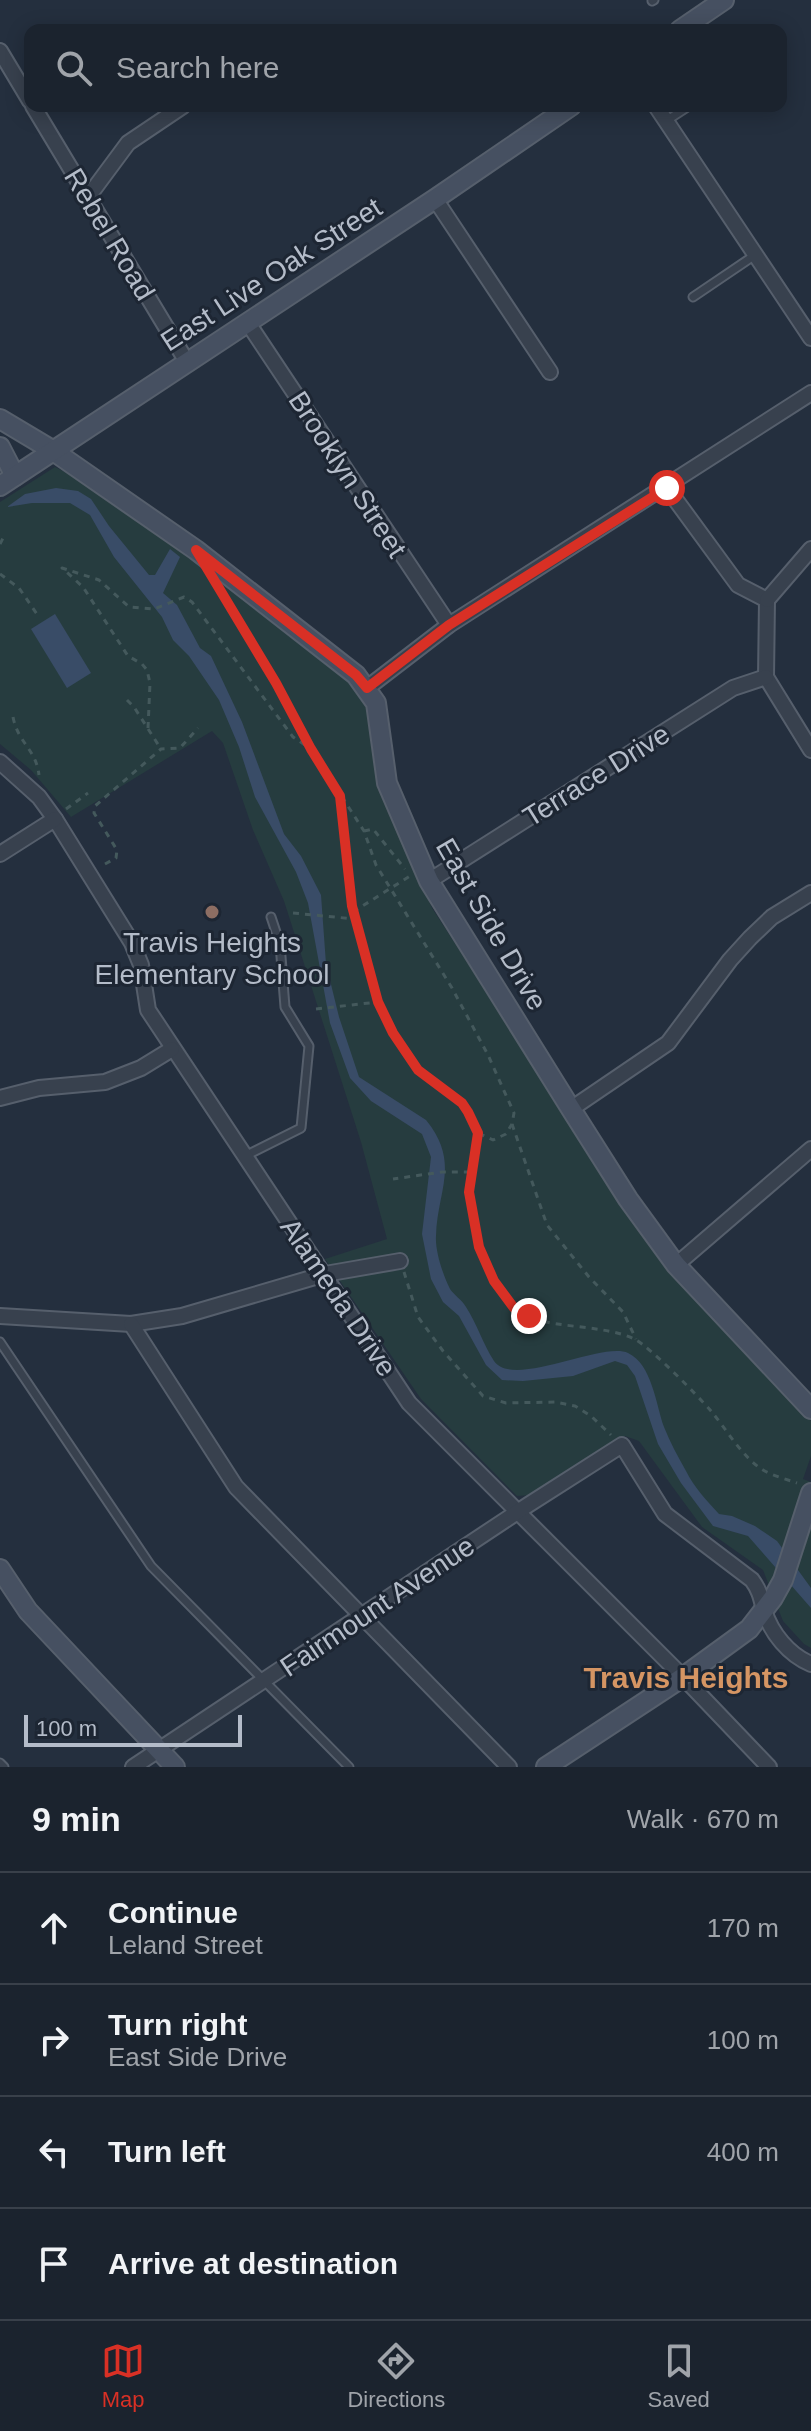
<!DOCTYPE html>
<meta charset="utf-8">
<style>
body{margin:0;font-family:Helvetica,sans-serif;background:#242b36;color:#f1f3f6}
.scale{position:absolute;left:24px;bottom:20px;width:218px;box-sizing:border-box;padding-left:8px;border:4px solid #b4bcc9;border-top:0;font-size:22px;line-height:28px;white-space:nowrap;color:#b4bcc9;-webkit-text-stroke:6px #1d2633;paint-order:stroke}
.stop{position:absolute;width:24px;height:24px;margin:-18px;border:6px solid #d93025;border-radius:50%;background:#fff}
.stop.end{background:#d93025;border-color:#fff;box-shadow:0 2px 8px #0008}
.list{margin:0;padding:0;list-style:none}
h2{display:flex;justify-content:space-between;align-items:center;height:104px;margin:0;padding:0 32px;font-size:34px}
h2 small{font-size:26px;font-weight:400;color:#a0a4aa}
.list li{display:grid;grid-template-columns:52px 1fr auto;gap:24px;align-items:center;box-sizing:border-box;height:112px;padding:0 32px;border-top:2px solid #39404a}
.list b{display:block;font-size:30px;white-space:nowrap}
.list p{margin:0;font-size:26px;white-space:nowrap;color:#a0a4aa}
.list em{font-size:26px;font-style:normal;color:#a0a4aa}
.icon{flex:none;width:44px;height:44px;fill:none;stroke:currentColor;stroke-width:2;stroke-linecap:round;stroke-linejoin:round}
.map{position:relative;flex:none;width:811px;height:1767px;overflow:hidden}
.search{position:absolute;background:#1b232e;box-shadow:0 4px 20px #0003;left:24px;right:24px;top:24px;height:88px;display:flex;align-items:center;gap:20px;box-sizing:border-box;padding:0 28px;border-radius:16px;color:#a0a4aa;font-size:30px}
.sheet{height:552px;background:#1b232e}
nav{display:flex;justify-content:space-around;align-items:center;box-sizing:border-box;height:112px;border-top:2px solid #39404a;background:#1b232e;font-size:22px;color:#a0a4aa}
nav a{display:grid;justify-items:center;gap:4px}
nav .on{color:#d93025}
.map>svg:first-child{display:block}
.green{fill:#263c3f}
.water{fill:#394c67}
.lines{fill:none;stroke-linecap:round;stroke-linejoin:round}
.lane-casing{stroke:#565f6c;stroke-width:11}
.street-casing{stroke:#565f6c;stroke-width:18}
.secondary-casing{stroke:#565f6c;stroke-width:22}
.path{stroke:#44595c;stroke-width:3;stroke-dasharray:6 6;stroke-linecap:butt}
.lane{stroke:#38414e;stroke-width:7}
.street{stroke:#38414e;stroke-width:14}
.secondary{stroke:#465061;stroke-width:18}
.route{stroke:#d93025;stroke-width:10}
.education-dot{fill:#8d6e63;stroke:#1d2633;stroke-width:3}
.labels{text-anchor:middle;stroke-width:6;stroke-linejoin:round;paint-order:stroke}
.street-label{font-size:28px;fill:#b4bcc9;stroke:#1d2633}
.poi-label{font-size:28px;fill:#b4bcc9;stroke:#1d2633}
.neighbourhood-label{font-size:30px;font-weight:bold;fill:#d59563;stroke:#1d2633}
</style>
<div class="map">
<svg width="811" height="1767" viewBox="0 0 811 1767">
<rect width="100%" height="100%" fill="#242f3e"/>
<polygon class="green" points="55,467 67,473 211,570 359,689 370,704 377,778 432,908 538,1071 568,1124 668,1271 811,1421 811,1456 803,1479 811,1482 811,1648 804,1644 783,1621 763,1570 702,1527 639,1441 625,1436 531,1495 517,1496 421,1399 325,1259 387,1239 361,1142 284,901 253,830 223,743 212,731 71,817 31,770 0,744 0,502"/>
<g class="water">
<path d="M56 488 78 491 91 499 109 526 149 575H155L170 549 180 557 163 593 177 605 200 648 211 656 242 722 284 834 301 856 321 895 326 964 339 1017 359 1077 426 1120C461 1163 437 1191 436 1236 435 1251 443 1275 450 1289 454 1295 462 1300 466 1307 477 1324 483 1344 494 1361 513 1389 602 1341 628 1353 652 1364 656 1405 664 1427 670 1442 678 1457 686 1471 694 1487 707 1501 719 1514L732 1516 755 1526 777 1541 811 1588V1608L748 1536 713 1526 681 1483 658 1444 635 1376 627 1365 615 1361 573 1376 523 1381 502 1380 486 1365 459 1316 443 1302 431 1279 422 1234 431 1157 422 1134 371 1101 350 1078 330 1023 308 903 296 872 255 797 239 747 219 700 189 656 173 640 162 617 114 557 90 515 70 503H32L7 507 25 494Z"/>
<polygon points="55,614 91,673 67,688 31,629"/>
</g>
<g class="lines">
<g class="lane-casing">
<g id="lane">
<polyline points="652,1 654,0"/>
<polyline points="666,121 689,106"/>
<polyline points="693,297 755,255"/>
<polyline points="245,1156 301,1128 309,1046 285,1007 280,944 271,917"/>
<polyline points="0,1342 151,1566 349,1767"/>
<polyline points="0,1763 4,1767"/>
</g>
</g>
<g class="street-casing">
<g id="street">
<polyline points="0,51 30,101"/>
<polyline points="33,106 187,362"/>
<polyline points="656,106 811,338"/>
<polyline points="88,197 128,143 183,106"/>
<polyline points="435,199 550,372"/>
<polyline points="248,323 449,625"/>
<polyline points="667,488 738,585 767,600 766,677 811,750"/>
<polyline points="767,600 811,549"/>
<polyline points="367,688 449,625 811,393"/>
<polyline points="0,762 39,797 55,819 132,943 141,965 148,1010 409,1403 683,1677 769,1767"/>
<polyline points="0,854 55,819"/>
<polyline points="429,881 733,688 766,677"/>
<polyline points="0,1098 39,1088 105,1082 141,1068 172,1049"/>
<polyline points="571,1109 668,1043 730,960 750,938 772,917 811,893"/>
<polyline points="676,1265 811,1149"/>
<polyline points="0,1316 131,1324 182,1316 325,1274 400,1261"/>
<polyline points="131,1324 236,1487 509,1767"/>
<path d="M133 1767 528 1505 622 1445 665 1514 752 1580C760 1591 761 1598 764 1610 771 1633 789 1655 811 1664"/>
</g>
</g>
<g class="secondary-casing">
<g id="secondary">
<polyline points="680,30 724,0"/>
<polyline points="0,419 52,450 196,550 356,675 376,703 387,783 429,881 571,1109 628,1199 676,1265 811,1409"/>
<polyline points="0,447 15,476"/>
<polyline points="0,486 435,199 571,106"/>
<polyline points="0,1569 28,1611 175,1767"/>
<polyline points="546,1767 683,1677 749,1629 773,1598 783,1580 811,1493"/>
</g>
</g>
<g class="path">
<polyline points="0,544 3,538"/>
<polyline points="0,574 19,588 39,617"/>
<polyline points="220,590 276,683 311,749 364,831 376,865 452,988 488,1055 514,1113 512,1124 506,1134 493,1140 478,1133 477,1153 471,1172 442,1172 393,1179"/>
<polyline points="127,700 134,707 161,749"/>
<path d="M13 717C18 743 36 749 39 775"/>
<polyline points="148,728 150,683 147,670 142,664 128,656 83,587 62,568 99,580 129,607 154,609 184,597 192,602 293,737 308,747"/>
<polyline points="66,809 88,793"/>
<polyline points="364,831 373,829 405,869"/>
<polyline points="105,864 116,858 117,850 94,813 95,806 161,749 180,748 198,728"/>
<polyline points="353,912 410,876"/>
<polyline points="293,913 355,919"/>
<polyline points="378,1002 393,1033 418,1070 462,1103 477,1132"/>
<polyline points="316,1009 378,1002 352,906 340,800"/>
<polyline points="512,1124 547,1225 589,1277 623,1312 636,1339"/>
<path d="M471 1172C468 1211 483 1281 513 1308 538 1331 603 1322 636 1340 652 1349 698 1396 711 1411 727 1430 742 1457 763 1470 773 1476 786 1479 797 1483"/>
<polyline points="404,1272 418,1317 443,1351 483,1396 506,1403 555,1402 575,1406 591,1416 611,1435"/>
</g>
<use href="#lane" class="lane"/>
<use href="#street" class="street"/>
<use href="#secondary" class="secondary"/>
</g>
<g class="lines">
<polyline class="route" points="529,1316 514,1308 494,1281 479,1247 469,1192 478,1133 468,1112 462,1103 418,1070 393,1033 378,1002 352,906 340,796 311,749 276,683 196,550 356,675 367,688 449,625 667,488"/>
</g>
<circle class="education-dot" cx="212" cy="912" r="8"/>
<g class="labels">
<g class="street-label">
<text transform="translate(110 234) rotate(59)" y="10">Rebel Road</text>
<text transform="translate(271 274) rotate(-33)" y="10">East Live Oak Street</text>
<text transform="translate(348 474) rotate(57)" y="10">Brooklyn Street</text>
<text transform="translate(596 775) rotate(-32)" y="10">Terrace Drive</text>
<text transform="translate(492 924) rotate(60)" y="10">East Side Drive</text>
<text transform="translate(339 1297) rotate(56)" y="10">Alameda Drive</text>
<text transform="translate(377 1606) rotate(-34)" y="10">Fairmount Avenue</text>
</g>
<g class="poi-label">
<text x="212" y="952">Travis Heights<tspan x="212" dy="32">Elementary School</tspan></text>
</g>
<g class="neighbourhood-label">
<text x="686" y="1688">Travis Heights</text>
</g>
</g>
</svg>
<div class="scale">100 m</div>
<div class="stop" style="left:667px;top:488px"></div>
<div class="stop end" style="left:529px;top:1316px"></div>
<div class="search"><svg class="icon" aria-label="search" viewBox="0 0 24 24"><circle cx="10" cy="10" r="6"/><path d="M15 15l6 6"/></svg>Search here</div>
</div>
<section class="sheet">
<h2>9 min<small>Walk · 670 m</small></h2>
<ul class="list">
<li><svg class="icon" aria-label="ahead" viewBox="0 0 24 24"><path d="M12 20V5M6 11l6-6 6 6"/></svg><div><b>Continue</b><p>Leland Street</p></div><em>170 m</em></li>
<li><svg class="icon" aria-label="right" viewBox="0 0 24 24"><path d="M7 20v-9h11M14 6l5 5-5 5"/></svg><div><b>Turn right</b><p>East Side Drive</p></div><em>100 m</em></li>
<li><svg class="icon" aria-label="left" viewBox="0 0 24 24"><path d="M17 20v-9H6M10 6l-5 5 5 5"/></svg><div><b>Turn left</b></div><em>400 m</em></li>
<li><svg class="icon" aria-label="arrive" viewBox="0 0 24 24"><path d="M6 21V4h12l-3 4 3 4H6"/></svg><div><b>Arrive at destination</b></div></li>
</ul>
</section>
<nav>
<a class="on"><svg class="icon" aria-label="map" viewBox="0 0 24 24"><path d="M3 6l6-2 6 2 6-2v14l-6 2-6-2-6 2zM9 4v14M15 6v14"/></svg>Map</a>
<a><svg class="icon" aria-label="directions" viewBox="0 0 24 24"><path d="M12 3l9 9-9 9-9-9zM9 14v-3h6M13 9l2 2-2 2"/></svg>Directions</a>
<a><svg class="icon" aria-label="saved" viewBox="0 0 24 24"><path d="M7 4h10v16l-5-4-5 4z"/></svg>Saved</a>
</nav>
